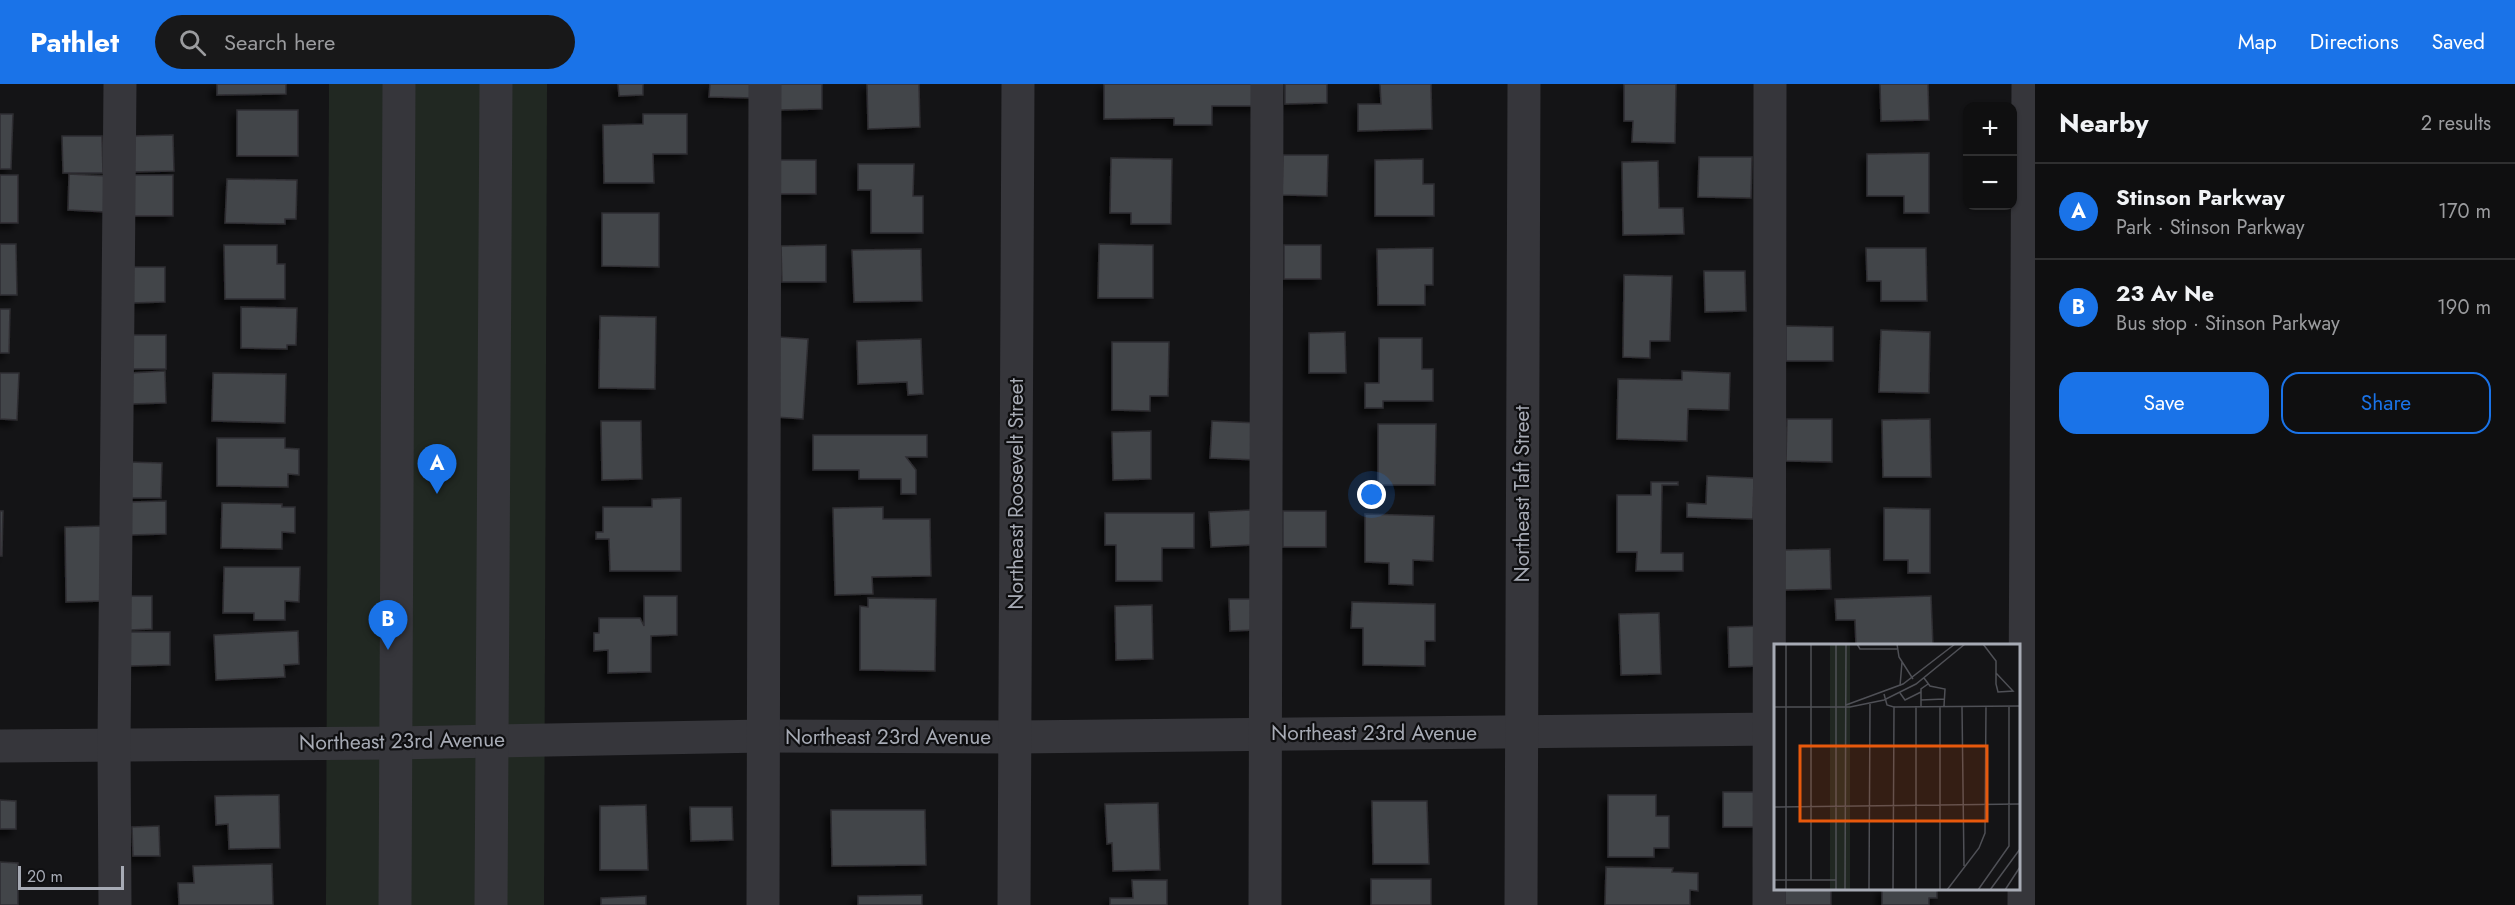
<!DOCTYPE html>
<meta charset="utf-8">
<style>
body{margin:0;font-family:Jost,sans-serif;background:#181819;color:#f1f3f6}
.controls{position:absolute;right:18px;top:18px;display:grid;overflow:hidden;border-radius:12px;box-shadow:0 2px 4px #0004}
.controls button{width:54px;height:54px;display:grid;place-items:center;padding:0;border:0;border-bottom:2px solid #2f2f30;background:#0f0f10;color:#f1f3f6;font:30px sans-serif}
.scale{position:absolute;left:18px;bottom:15px;width:106px;box-sizing:border-box;padding-left:6px;border:3px solid #a7abb5;border-top:0;font-size:16px;line-height:21px;white-space:nowrap;color:#a7abb5;-webkit-text-stroke:4px #0f0f11;paint-order:stroke}
.you{position:absolute;left:1372px;top:411px;width:21px;height:21px;margin:-15px;border:4px solid #fff;border-radius:50%;background:#1a73e8;box-shadow:0 0 0 9px #1a73e833}
.badge{display:grid;place-items:center;width:39px;height:39px;border-radius:50%;background:#1a73e8;color:#fff;font-size:20px;font-weight:700}
.pin{position:absolute;translate:-50% -50px;filter:drop-shadow(0 2px 3px #0008)}
.pin::after{content:'';position:absolute;top:32px;width:21px;height:18px;background:inherit;clip-path:polygon(0 0,100% 0,50% 100%)}
.list{margin:0;padding:0;list-style:none}
h2{display:flex;justify-content:space-between;align-items:center;height:78px;margin:0;padding:0 24px;font-size:26px}
h2 small{font-size:20px;font-weight:400;color:#9b9c9f}
.list li{display:grid;grid-template-columns:39px 1fr auto;gap:18px;align-items:center;box-sizing:border-box;height:96px;padding:0 24px;border-top:2px solid #2f2f30}
.list b{display:block;font-size:22px;white-space:nowrap}
.list p{margin:0;font-size:20px;white-space:nowrap;color:#9b9c9f}
.list em{font-size:20px;font-style:normal;color:#9b9c9f}
.actions{display:flex;gap:12px;padding:18px 24px}
.actions a{flex:1;padding:14px 0;border:2px solid #1a73e8;border-radius:18px;text-align:center;font-size:21px;color:#1a73e8}
.actions .main{background:#1a73e8;color:#fff}
.icon{flex:none;width:33px;height:33px;fill:none;stroke:currentColor;stroke-width:2;stroke-linecap:round;stroke-linejoin:round}
.map{position:relative;flex:none;width:2035px;height:821px;overflow:hidden}
header{display:flex;align-items:center;gap:36px;box-sizing:border-box;height:84px;padding:0 30px;background:#1a73e8;color:#fff}
header strong{font-size:28px}
nav{display:flex;gap:33px;margin-inline-start:auto;font-size:21px}
.search{width:420px;height:54px;background:#181819;display:flex;align-items:center;gap:15px;box-sizing:border-box;padding:0 21px;border-radius:33px;color:#9b9c9f;font-size:22px}
main{display:flex}
aside{flex:1;background:#0f0f10}
.map>svg:first-child{display:block}
.green{fill:#212822}
.building{fill:#434449;stroke:#2f2e32;stroke-width:1.5;filter:url(#shadow)}
.lines{fill:none;stroke-linecap:round;stroke-linejoin:round}
.minor{stroke:#36363b;stroke-width:33}
.labels{text-anchor:middle;stroke-width:4.5;stroke-linejoin:round;paint-order:stroke}
.street-label{font-size:21px;fill:#a7abb5;stroke:#0f0f11}
.inset-road{fill:none;stroke:#4f5056;stroke-width:1.5}
.view{fill:#e8590c;fill-opacity:0.15;stroke:#e8590c;stroke-width:3}
.inset-edge{fill:none;stroke:#a7abb5;stroke-width:3}
</style>
<header>
<strong>Pathlet</strong>
<div class="search"><svg class="icon" aria-label="search" viewBox="0 0 24 24"><circle cx="10" cy="10" r="6"/><path d="M15 15l6 6"/></svg>Search here</div>
<nav><a>Map</a><a>Directions</a><a>Saved</a></nav>
</header>
<main>
<div class="map">
<svg width="2035" height="821" viewBox="0 0 2035 821">
<defs>
<filter id="shadow"><feDropShadow dx="-5.5" dy="5.5" stdDeviation="3" flood-color="#0009"/></filter>
</defs>
<rect width="100%" height="100%" fill="#141416"/>
<polygon class="green" points="329,0 547,0 544,821 326,821"/>
<g class="building">
<polygon points="217,0 286,0 286,10 217,11"/>
<polygon points="618,0 643,0 643,11 619,12"/>
<polygon points="710,0 754,0 754,14 709,13"/>
<polygon points="779,0 822,0 822,25 780,26"/>
<polygon points="867,0 919,0 920,43 868,45"/>
<polygon points="1104,0 1260,0 1260,22 1212,22 1212,41 1174,41 1174,34 1104,35"/>
<polygon points="1285,0 1327,0 1327,19 1285,20"/>
<polygon points="1380,0 1431,0 1432,45 1358,47 1358,20 1381,20"/>
<polygon points="1624,0 1676,0 1675,59 1632,58 1633,37 1624,37"/>
<polygon points="1880,0 1928,0 1929,36 1881,37"/>
<rect x="237" y="26" width="61" height="46"/>
<polygon points="0,30 13,30 11,85 0,85"/>
<polygon points="643,30 687,30 687,70 653,70 654,99 604,99 603,41 643,40"/>
<polygon points="173,51 174,87 132,88 131,52"/>
<polygon points="62,52 102,52 103,89 63,89"/>
<polygon points="1929,69 1929,129 1904,129 1904,112 1867,112 1867,70"/>
<polygon points="1283,71 1328,71 1327,112 1282,111"/>
<polygon points="1699,73 1752,73 1751,114 1698,113"/>
<polygon points="1111,74 1172,75 1171,140 1131,140 1131,129 1110,129"/>
<polygon points="1423,75 1423,100 1434,100 1434,132 1375,132 1375,76"/>
<rect x="778" y="76" width="38" height="34"/>
<polygon points="1658,77 1659,124 1683,124 1684,150 1623,151 1622,78"/>
<polygon points="858,80 914,80 913,112 923,112 923,149 871,149 871,106 858,106"/>
<polygon points="69,90 108,92 106,128 68,126"/>
<rect x="0" y="91" width="18" height="48"/>
<rect x="131" y="91" width="42" height="41"/>
<polygon points="227,95 297,96 296,135 285,135 285,140 225,139"/>
<polygon points="602,129 659,129 659,183 602,182"/>
<polygon points="0,160 16,160 17,211 0,211"/>
<polygon points="1099,160 1153,161 1153,214 1098,214"/>
<polygon points="224,161 277,161 277,180 285,180 285,215 225,215"/>
<polygon points="826,161 826,198 782,198 781,162"/>
<rect x="1284" y="161" width="37" height="34"/>
<polygon points="1433,164 1433,201 1425,201 1425,221 1378,221 1377,165"/>
<polygon points="1866,164 1926,164 1927,217 1881,217 1881,197 1867,197"/>
<polygon points="921,165 922,217 854,218 852,166"/>
<polygon points="130,183 165,183 165,218 131,219"/>
<polygon points="1704,187 1745,187 1746,227 1705,228"/>
<polygon points="1624,191 1672,192 1670,257 1650,257 1650,274 1623,273"/>
<polygon points="241,223 297,224 296,261 287,261 287,265 241,264"/>
<polygon points="0,225 10,225 9,269 0,269"/>
<polygon points="600,232 656,233 655,305 599,304"/>
<polygon points="1786,242 1833,243 1833,277 1786,277"/>
<polygon points="1881,246 1930,248 1929,309 1879,308"/>
<polygon points="1345,248 1346,289 1309,289 1309,249"/>
<polygon points="127,251 166,251 166,285 128,285"/>
<polygon points="779,253 808,255 803,335 776,333"/>
<polygon points="1379,254 1422,254 1422,285 1433,285 1433,317 1383,317 1383,324 1365,324 1365,299 1379,299"/>
<polygon points="921,255 923,310 908,311 907,298 858,300 857,257"/>
<polygon points="1112,258 1169,258 1168,312 1150,312 1150,327 1112,326"/>
<polygon points="165,287 166,319 130,320 130,289"/>
<polygon points="1682,287 1730,289 1729,326 1688,325 1687,357 1617,355 1618,295 1682,296"/>
<polygon points="0,289 19,289 17,336 0,335"/>
<polygon points="213,289 286,290 285,339 212,337"/>
<polygon points="1787,335 1832,335 1832,378 1786,377"/>
<polygon points="1930,335 1931,393 1883,393 1882,336"/>
<polygon points="601,337 641,337 642,395 602,396"/>
<polygon points="1212,337 1259,339 1257,376 1210,374"/>
<polygon points="1378,340 1436,340 1435,401 1378,401"/>
<polygon points="1151,347 1151,395 1113,396 1112,348"/>
<polygon points="813,351 927,351 927,373 906,373 916,386 916,410 901,410 901,395 859,395 859,386 813,386"/>
<polygon points="217,354 285,354 285,364 299,365 299,391 288,390 288,403 217,402"/>
<polygon points="129,378 162,379 161,414 128,414"/>
<polygon points="1707,392 1754,394 1753,435 1687,433 1687,419 1706,420"/>
<polygon points="1651,398 1678,398 1678,401 1662,401 1661,469 1683,469 1683,487 1636,487 1637,468 1617,468 1617,411 1651,411"/>
<polygon points="681,414 681,487 610,487 609,455 596,455 596,448 603,448 603,423 652,423 652,415"/>
<polygon points="166,417 166,450 130,451 129,418"/>
<polygon points="222,419 282,420 282,423 295,423 295,449 282,448 282,465 221,464"/>
<polygon points="883,423 883,435 930,435 931,492 872,493 873,510 835,511 833,424"/>
<polygon points="1884,424 1930,425 1930,489 1908,489 1908,476 1884,476"/>
<polygon points="1251,426 1253,461 1211,463 1209,428"/>
<polygon points="0,427 3,427 2,472 0,472"/>
<rect x="1283" y="427" width="43" height="36"/>
<polygon points="1105,429 1194,429 1194,464 1162,464 1162,497 1116,497 1116,461 1105,461"/>
<polygon points="1365,430 1434,432 1433,477 1413,476 1413,501 1389,500 1389,479 1365,478"/>
<polygon points="104,442 106,517 66,518 65,443"/>
<polygon points="1830,465 1831,505 1784,506 1784,466"/>
<polygon points="224,483 300,483 299,518 285,517 285,536 254,536 254,529 223,529"/>
<polygon points="130,512 152,512 152,545 130,546"/>
<polygon points="644,512 677,512 677,551 651,552 651,588 608,589 608,566 594,567 594,549 599,549 599,534 640,534 644,542"/>
<polygon points="1931,512 1933,562 1856,562 1855,536 1836,536 1835,515"/>
<polygon points="868,514 936,515 935,587 860,586 860,522 868,523"/>
<polygon points="1229,515 1255,515 1256,546 1230,547"/>
<polygon points="1352,518 1435,520 1435,557 1425,557 1425,582 1363,581 1363,544 1351,544"/>
<polygon points="1152,521 1153,575 1116,576 1115,522"/>
<polygon points="1659,529 1661,590 1621,591 1619,530"/>
<polygon points="1761,542 1762,582 1729,583 1728,543"/>
<polygon points="298,547 299,580 284,581 285,593 216,596 214,551"/>
<polygon points="129,548 170,548 170,581 130,582"/>
<rect x="1723" y="708" width="35" height="35"/>
<polygon points="279,711 280,764 229,765 228,740 216,741 215,712"/>
<polygon points="1608,711 1656,711 1656,732 1669,732 1669,764 1654,764 1654,773 1608,773"/>
<polygon points="0,716 16,717 16,745 0,745"/>
<polygon points="1372,717 1427,717 1429,780 1373,780"/>
<polygon points="1158,719 1160,786 1113,787 1112,759 1107,760 1105,720"/>
<polygon points="646,721 648,786 600,786 600,722"/>
<polygon points="690,723 732,723 733,756 691,757"/>
<polygon points="831,726 925,726 926,781 832,782"/>
<polygon points="159,742 160,772 133,772 132,743"/>
<polygon points="0,778 18,779 18,821 0,821"/>
<polygon points="272,780 273,821 179,821 178,799 194,799 193,782"/>
<polygon points="1606,783 1673,784 1672,788 1698,789 1698,807 1690,806 1690,821 1605,821"/>
<rect x="1371" y="795" width="60" height="26"/>
<polygon points="1132,796 1167,796 1167,821 1110,821 1110,814 1133,814"/>
<rect x="1785" y="804" width="46" height="17"/>
<polygon points="1882,804 1937,804 1937,814 1929,814 1929,821 1882,821"/>
<polygon points="922,811 922,821 858,821 858,812"/>
<polygon points="646,812 646,821 601,821 601,814"/>
</g>
<g class="lines">
<g class="minor">
<polyline points="0,662 395,659 764,652 1015,653 1776,645"/>
<polyline points="115,821 114,660 120,0"/>
<polyline points="395,821 399,0"/>
<polyline points="491,821 496,0"/>
<polyline points="763,821 765,0"/>
<polyline points="1014,821 1018,0"/>
<polyline points="1265,821 1267,0"/>
<polyline points="1521,821 1524,0"/>
<polyline points="1769,821 1770,0"/>
<polyline points="2024,821 2028,0"/>
</g>
</g>
<g class="labels">
<g class="street-label">
<text transform="translate(1016 410) rotate(-90)" y="7">Northeast Roosevelt Street</text>
<text transform="translate(1522 410) rotate(-90)" y="7">Northeast Taft Street</text>
<text x="1374" y="656">Northeast 23rd Avenue</text>
<text x="888" y="660">Northeast 23rd Avenue</text>
<text transform="translate(402 657) rotate(-1)" y="7">Northeast 23rd Avenue</text>
</g>
</g>
<g transform="translate(1774 560)">
<rect width="246" height="246" fill="#141416"/>
<path d="M56 0H76V246H56Z" fill="#212822"/>
<path class="inset-road" d="M83 0 86 5H123M123 0 125 13 139 35M209 0 222 17V40L224 48 239 47 222 29M150 34 156 42 171 45 170 62M126 42 128 18M126 49 131 56 147 48M110 50 113 61 120 63 119 246M147 56 170 55M72 61 129 40 181 0M147 62V45L154 40M0 63H76L110 56 142 40 191 0M120 63 246 62M188 63 190 222M0 163 246 160M0 236H62M37 236V0M12 246V0M62 246V0M71 246 72 0M95 246 96 60M142 246V62M166 246V62M173 246 205 204 211 189 212 62M204 246 235 202V62M216 246 246 205M231 246 246 223"/>
<path class="view" d="M26 102H213V177H26Z"/>
<rect width="246" height="246" class="inset-edge"/>
</g>
</svg>
<div class="controls">
<button>+</button>
<button>−</button>
</div>
<div class="scale">20 m</div>
<div class="you"></div>
<div class="pin badge" style="left:437px;top:410px">A</div>
<div class="pin badge" style="left:388px;top:566px">B</div>
</div>
<aside>
<h2>Nearby<small>2 results</small></h2>
<ul class="list">
<li><span class="badge">A</span><div><b>Stinson Parkway</b><p>Park · Stinson Parkway</p></div><em>170 m</em></li>
<li><span class="badge">B</span><div><b>23 Av Ne</b><p>Bus stop · Stinson Parkway</p></div><em>190 m</em></li>
</ul>
<div class="actions"><a class="main">Save</a><a>Share</a></div>
</aside>
</main>
